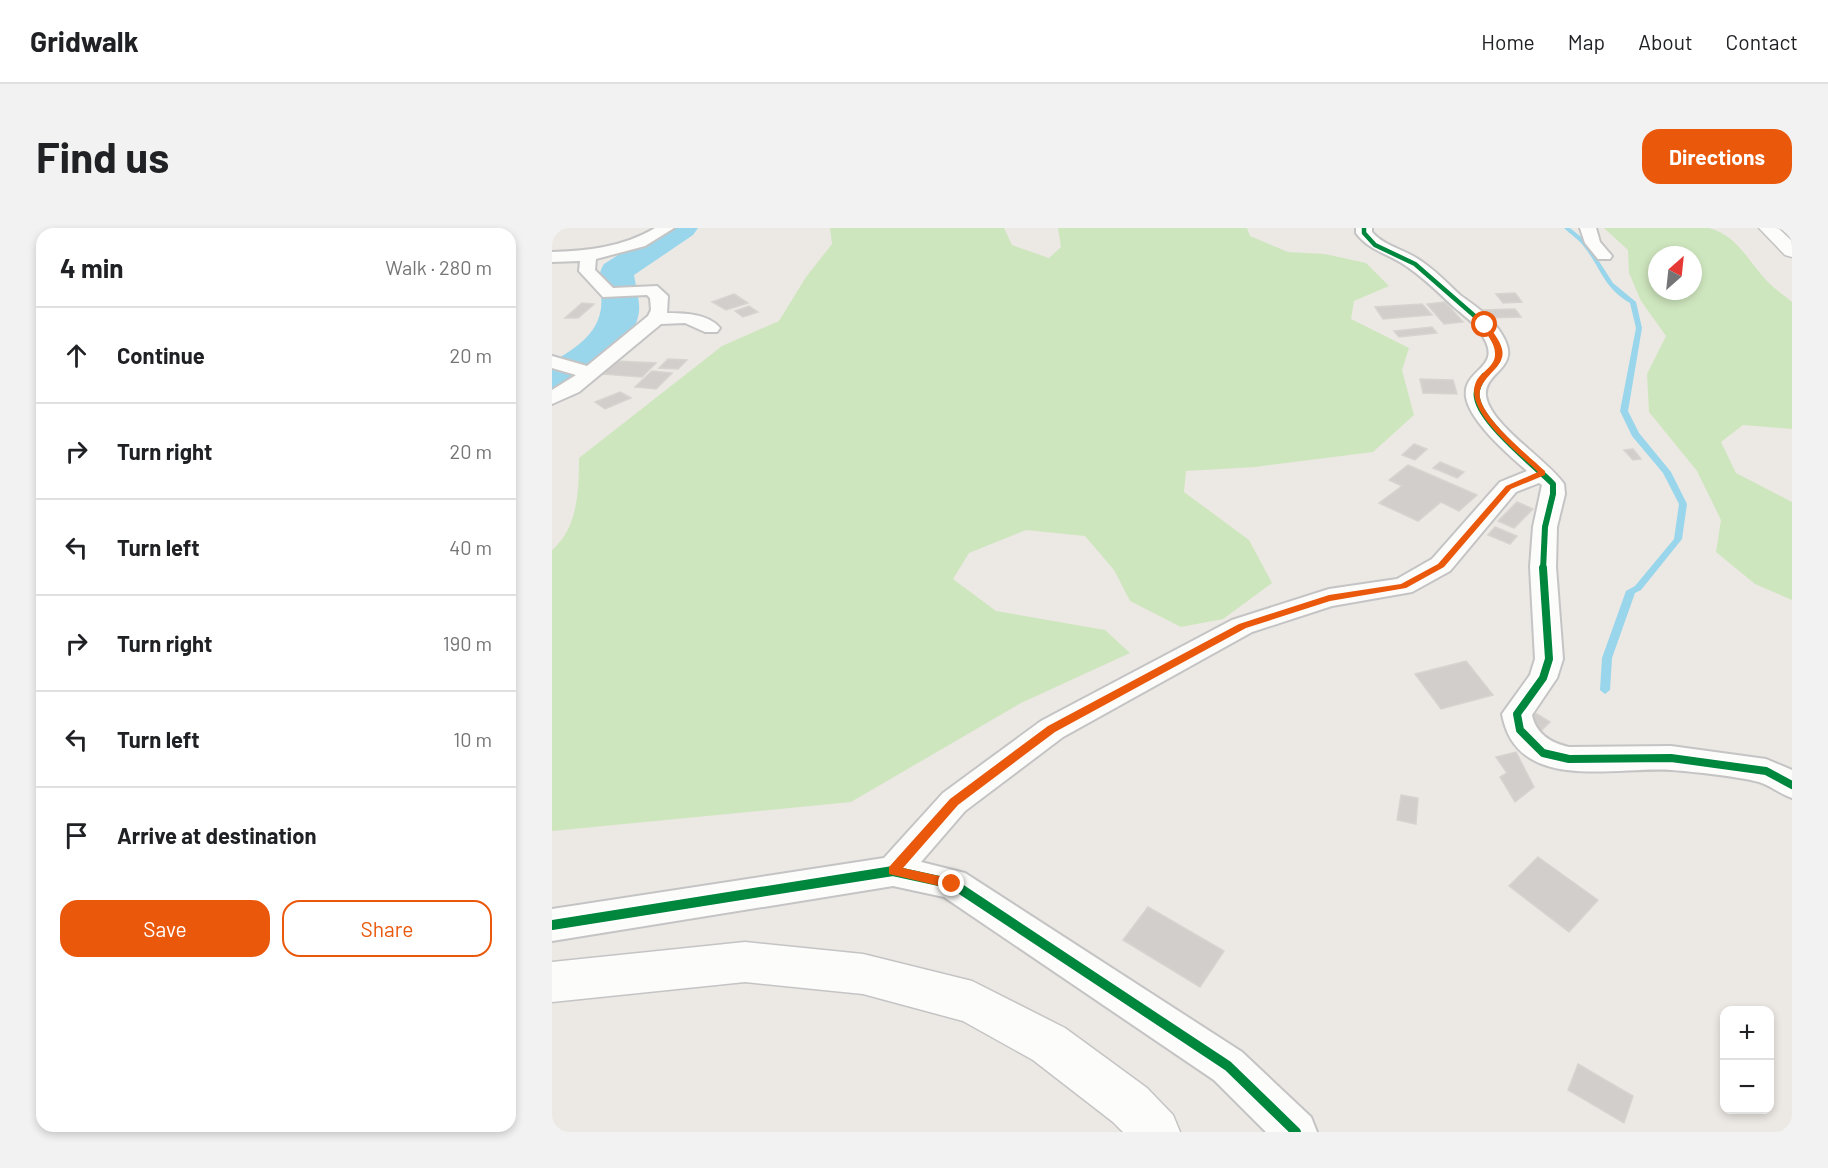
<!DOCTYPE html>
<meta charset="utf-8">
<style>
body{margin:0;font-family:Barlow,sans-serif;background:#f2f2f2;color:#202124}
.controls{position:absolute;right:18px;bottom:18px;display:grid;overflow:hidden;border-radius:12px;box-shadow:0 3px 9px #0003}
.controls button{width:54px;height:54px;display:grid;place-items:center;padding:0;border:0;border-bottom:2px solid #e0e0e0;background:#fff;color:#202124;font:30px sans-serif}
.compass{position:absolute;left:1096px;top:18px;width:54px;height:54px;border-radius:50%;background:#fff;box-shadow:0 3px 9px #0003;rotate:27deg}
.stop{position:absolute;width:18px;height:18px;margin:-14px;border:4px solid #ea580c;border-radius:50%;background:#fff}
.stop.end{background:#ea580c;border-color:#fff;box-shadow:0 2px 6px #0008}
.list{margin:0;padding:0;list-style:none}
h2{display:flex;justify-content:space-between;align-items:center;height:78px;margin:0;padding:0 24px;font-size:26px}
h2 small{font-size:20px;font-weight:400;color:#757577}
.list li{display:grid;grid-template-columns:39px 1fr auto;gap:18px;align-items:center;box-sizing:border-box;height:96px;padding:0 24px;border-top:2px solid #e0e0e0}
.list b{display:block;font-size:22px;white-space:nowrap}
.list em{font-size:20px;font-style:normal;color:#757577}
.actions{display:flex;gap:12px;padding:18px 24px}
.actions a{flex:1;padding:14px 0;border:2px solid #ea580c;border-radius:18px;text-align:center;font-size:21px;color:#ea580c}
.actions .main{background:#ea580c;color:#fff}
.icon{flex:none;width:33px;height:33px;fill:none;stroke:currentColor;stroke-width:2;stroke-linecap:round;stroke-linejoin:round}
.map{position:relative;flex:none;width:1240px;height:904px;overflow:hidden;border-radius:18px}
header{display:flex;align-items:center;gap:36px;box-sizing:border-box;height:84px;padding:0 30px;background:#fff;border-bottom:2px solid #e0e0e0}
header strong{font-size:28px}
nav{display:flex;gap:33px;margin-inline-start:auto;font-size:21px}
.intro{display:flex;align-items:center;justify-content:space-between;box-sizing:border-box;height:144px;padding:0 36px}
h1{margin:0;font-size:42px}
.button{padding:15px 27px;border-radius:18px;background:#ea580c;color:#fff;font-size:21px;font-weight:700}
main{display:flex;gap:36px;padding:0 36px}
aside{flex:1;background:#fff;border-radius:18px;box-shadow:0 3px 9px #0003}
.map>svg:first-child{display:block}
.green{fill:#cee6be;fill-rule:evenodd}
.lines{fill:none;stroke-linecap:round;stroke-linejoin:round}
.stream{fill:#99d6ec;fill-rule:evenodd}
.river{fill:#99d6ec;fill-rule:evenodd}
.building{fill:#d1cecb;stroke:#d7d4d0;stroke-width:1.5}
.street-casing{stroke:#c5c4c5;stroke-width:4}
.secondary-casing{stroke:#c5c4c5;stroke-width:3}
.street{fill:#fcfcfb;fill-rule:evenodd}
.secondary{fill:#fcfcfb;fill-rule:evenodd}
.cycleway-far3-casing{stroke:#fff;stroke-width:7}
.cycleway-far2-casing{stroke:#fff;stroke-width:9}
.cycleway-far1-casing{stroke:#fff;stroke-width:11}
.cycleway-casing{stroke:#fff;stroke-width:14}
.cycleway-far3{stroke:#00873e;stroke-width:4.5}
.cycleway-far2{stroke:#00873e;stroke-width:6}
.cycleway-far1{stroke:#00873e;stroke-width:8}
.cycleway{stroke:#00873e;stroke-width:10}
.route{fill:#ea580c}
</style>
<header>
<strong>Gridwalk</strong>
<nav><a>Home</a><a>Map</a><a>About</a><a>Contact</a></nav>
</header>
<div class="intro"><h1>Find us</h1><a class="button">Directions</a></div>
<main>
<aside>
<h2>4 min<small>Walk · 280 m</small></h2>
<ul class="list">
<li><svg class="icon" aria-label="ahead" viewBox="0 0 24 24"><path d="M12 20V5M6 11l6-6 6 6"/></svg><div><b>Continue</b></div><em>20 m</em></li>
<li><svg class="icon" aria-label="right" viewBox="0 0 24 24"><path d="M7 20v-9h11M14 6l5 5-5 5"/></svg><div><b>Turn right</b></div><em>20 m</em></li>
<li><svg class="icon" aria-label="left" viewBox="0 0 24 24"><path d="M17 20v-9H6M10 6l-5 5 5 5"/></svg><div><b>Turn left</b></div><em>40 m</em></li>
<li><svg class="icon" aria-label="right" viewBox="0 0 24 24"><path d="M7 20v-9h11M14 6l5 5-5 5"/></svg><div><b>Turn right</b></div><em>190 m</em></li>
<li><svg class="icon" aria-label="left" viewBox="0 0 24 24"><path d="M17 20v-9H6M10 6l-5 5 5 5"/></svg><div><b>Turn left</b></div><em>10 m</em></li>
<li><svg class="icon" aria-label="arrive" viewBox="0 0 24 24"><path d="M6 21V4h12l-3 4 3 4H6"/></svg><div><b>Arrive at destination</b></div></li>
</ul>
<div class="actions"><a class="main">Save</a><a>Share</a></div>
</aside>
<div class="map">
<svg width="1240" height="904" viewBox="0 0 1240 904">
<rect width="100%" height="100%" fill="#ece8e4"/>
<g class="green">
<path d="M278 0H452L460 17 497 30 509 19 506 0H695L698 8 736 24 773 26 814 35 837 58 802 73 799 91 857 120 850 142 862 187 821 224 703 239 634 243 632 264 697 312 720 355 671 391 629 399 578 373 562 342 533 308 474 302 417 325 401 351 444 383 553 402 578 425 469 475 299 574 0 603V322C26 300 27 262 27 230L170 118 227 93 254 49 280 16Z"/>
<path d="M1052 0H1157C1185 7 1196 33 1215 53 1222 61 1232 67 1240 74V201L1191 197 1169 214 1184 245 1240 274V372L1203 356 1164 324 1169 292 1145 243 1097 184 1095 146 1114 108 1089 73 1077 45 1076 22ZM1105 27H1141V63H1105Z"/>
</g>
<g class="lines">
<path class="stream" d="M1012 0H1018L1034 13 1061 55 1084 74 1090 100 1076 183 1087 205 1119 244 1135 276 1130 311 1089 362 1083 365 1060 430 1058 462 1053 466 1048 462 1050 430 1074 363 1083 358 1122 311 1127 276 1111 245 1080 208 1068 183 1084 100 1078 75C1052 60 1050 42 1033 20 1028 12 1019 7 1012 0Z"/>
<path class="river" d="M108 0H146L141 7 82 47C84 59 88 72 87 84 81 123 35 155 0 163V134C27 119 53 101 49 67 48 55 45 46 52 36Z"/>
</g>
<g class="building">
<polygon points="963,65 970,74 951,75 944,66"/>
<polygon points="182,66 196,75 174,82 160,74"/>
<polygon points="893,74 911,94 892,96 875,76"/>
<polygon points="30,75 42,76 26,90 13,90"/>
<polygon points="870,76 880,87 831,91 823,79"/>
<polygon points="197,78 206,84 191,89 183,83"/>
<polygon points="963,81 969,89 936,90 931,82"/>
<polygon points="880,99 885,105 847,109 842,103"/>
<polygon points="116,131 135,132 126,141 107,140"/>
<polygon points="64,133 104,135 90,149 49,146"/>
<polygon points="100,143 120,145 104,161 83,159"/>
<polygon points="868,151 901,152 905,166 871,165"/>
<polygon points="68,164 79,170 53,181 43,174"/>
<polygon points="862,216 875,221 863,232 850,227"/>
<polygon points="1081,221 1089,231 1081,232 1072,222"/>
<polygon points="888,234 912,244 905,250 881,240"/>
<polygon points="856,237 925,267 907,283 889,274 866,293 827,275 850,258 837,252"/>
<polygon points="965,274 981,281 962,300 946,293"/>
<polygon points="943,299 965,308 958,316 936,307"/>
<polygon points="914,433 941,467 889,481 863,446"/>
<polygon points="980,483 998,494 988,504 992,507 987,512 969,494"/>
<polygon points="964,524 982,559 963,574 948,549 955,545 944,529"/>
<polygon points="849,567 866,570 864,596 845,592"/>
<polygon points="986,629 1046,672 1017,704 957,658"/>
<polygon points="596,679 672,723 648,759 571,712"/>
<polygon points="1026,836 1081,868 1072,895 1016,862"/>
</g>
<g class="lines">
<g class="street-casing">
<g id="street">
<path d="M103 0H122L93 18 44 31 43 42 61 60 105 58 116 68 115 85C132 85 157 86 168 100L165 104H153L133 95 109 96 27 164 0 176V162L24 147 0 140V128L35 138 96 88 99 82 98 70 95 67 51 69 27 43 28 33 0 34V24C36 23 71 19 103 0Z"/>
<path d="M804 0H820V4C832 18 851 21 866 31 882 41 895 55 908 67 919 75 931 83 940 93 981 141 931 140 934 168 938 197 996 232 1012 256L1013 266 1005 299 1004 339 1011 431 1005 450 980 487C984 506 999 515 1017 519L1119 518 1214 531 1240 542V570C1228 566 1218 557 1207 554 1184 548 1143 544 1120 542 1063 538 964 566 950 486L978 447 983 431 978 339 981 299 990 257 987 255 964 264 898 343 860 364 780 378 700 404 511 509 413 583 369 634 413 645 690 824 759 889 765 904H714L662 852 392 669 341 658 0 713V681L332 630 391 565 489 493 680 392 777 361 845 351 880 331 948 254 975 243C957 227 918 194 914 169 910 138 957 142 926 101 920 93 910 86 902 79 888 66 873 51 857 40 839 26 818 24 804 5Z"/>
<polygon points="1028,0 1044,0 1048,14 1060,28 1058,31 1046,31 1033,15"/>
</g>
</g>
<g class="secondary-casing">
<g id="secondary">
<polygon points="1207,0 1226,0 1240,13 1240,29 1233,27"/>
<polygon points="193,714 311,726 420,753 513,800 595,860 621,887 628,904 571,904 561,894 481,832 411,793 311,766 193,754 0,774 0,734"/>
</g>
</g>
<use href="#street" class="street"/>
<use href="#secondary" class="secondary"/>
<g class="cycleway-far3-casing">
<polyline id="cycleway-far3" points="812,0 812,5 823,17 863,36 933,97 947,121 946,133 931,150"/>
</g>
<g class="cycleway-far2-casing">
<path id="cycleway-far2" d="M932 148C927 155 923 162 925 170 929 195 982 237 1001 256V266L993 299 991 342"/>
</g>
<g class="cycleway-far1-casing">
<polyline id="cycleway-far1" points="991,340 997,431 991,450 965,486 968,502 991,525 1017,531 1119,530 1214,543 1240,557"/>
</g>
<g class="cycleway-casing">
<polyline id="cycleway" points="0,697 341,643 401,656 676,838 744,904"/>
</g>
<use href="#cycleway-far3" class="cycleway-far3"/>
<use href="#cycleway-far2" class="cycleway-far2"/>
<use href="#cycleway-far1" class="cycleway-far1"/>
<use href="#cycleway" class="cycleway"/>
</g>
<path class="route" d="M931 96H935C940 103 948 112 950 121 955 141 924 149 928 170 933 193 976 227 993 243V247L959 261 892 339 854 360 778 373 694 400 503 504 406 577 351 640 405 652V659L400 661 337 646V639L398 571 496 498 687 396 777 367 849 356 886 336 954 258 986 244C967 225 911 183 924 154 929 143 944 139 943 125 943 114 932 105 931 96Z"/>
</svg>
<div class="controls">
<button>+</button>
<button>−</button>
</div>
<svg class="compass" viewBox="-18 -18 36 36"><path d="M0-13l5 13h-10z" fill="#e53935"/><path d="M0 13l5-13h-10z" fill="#757577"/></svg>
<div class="stop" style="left:933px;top:97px"></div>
<div class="stop end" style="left:400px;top:656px"></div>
</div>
</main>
